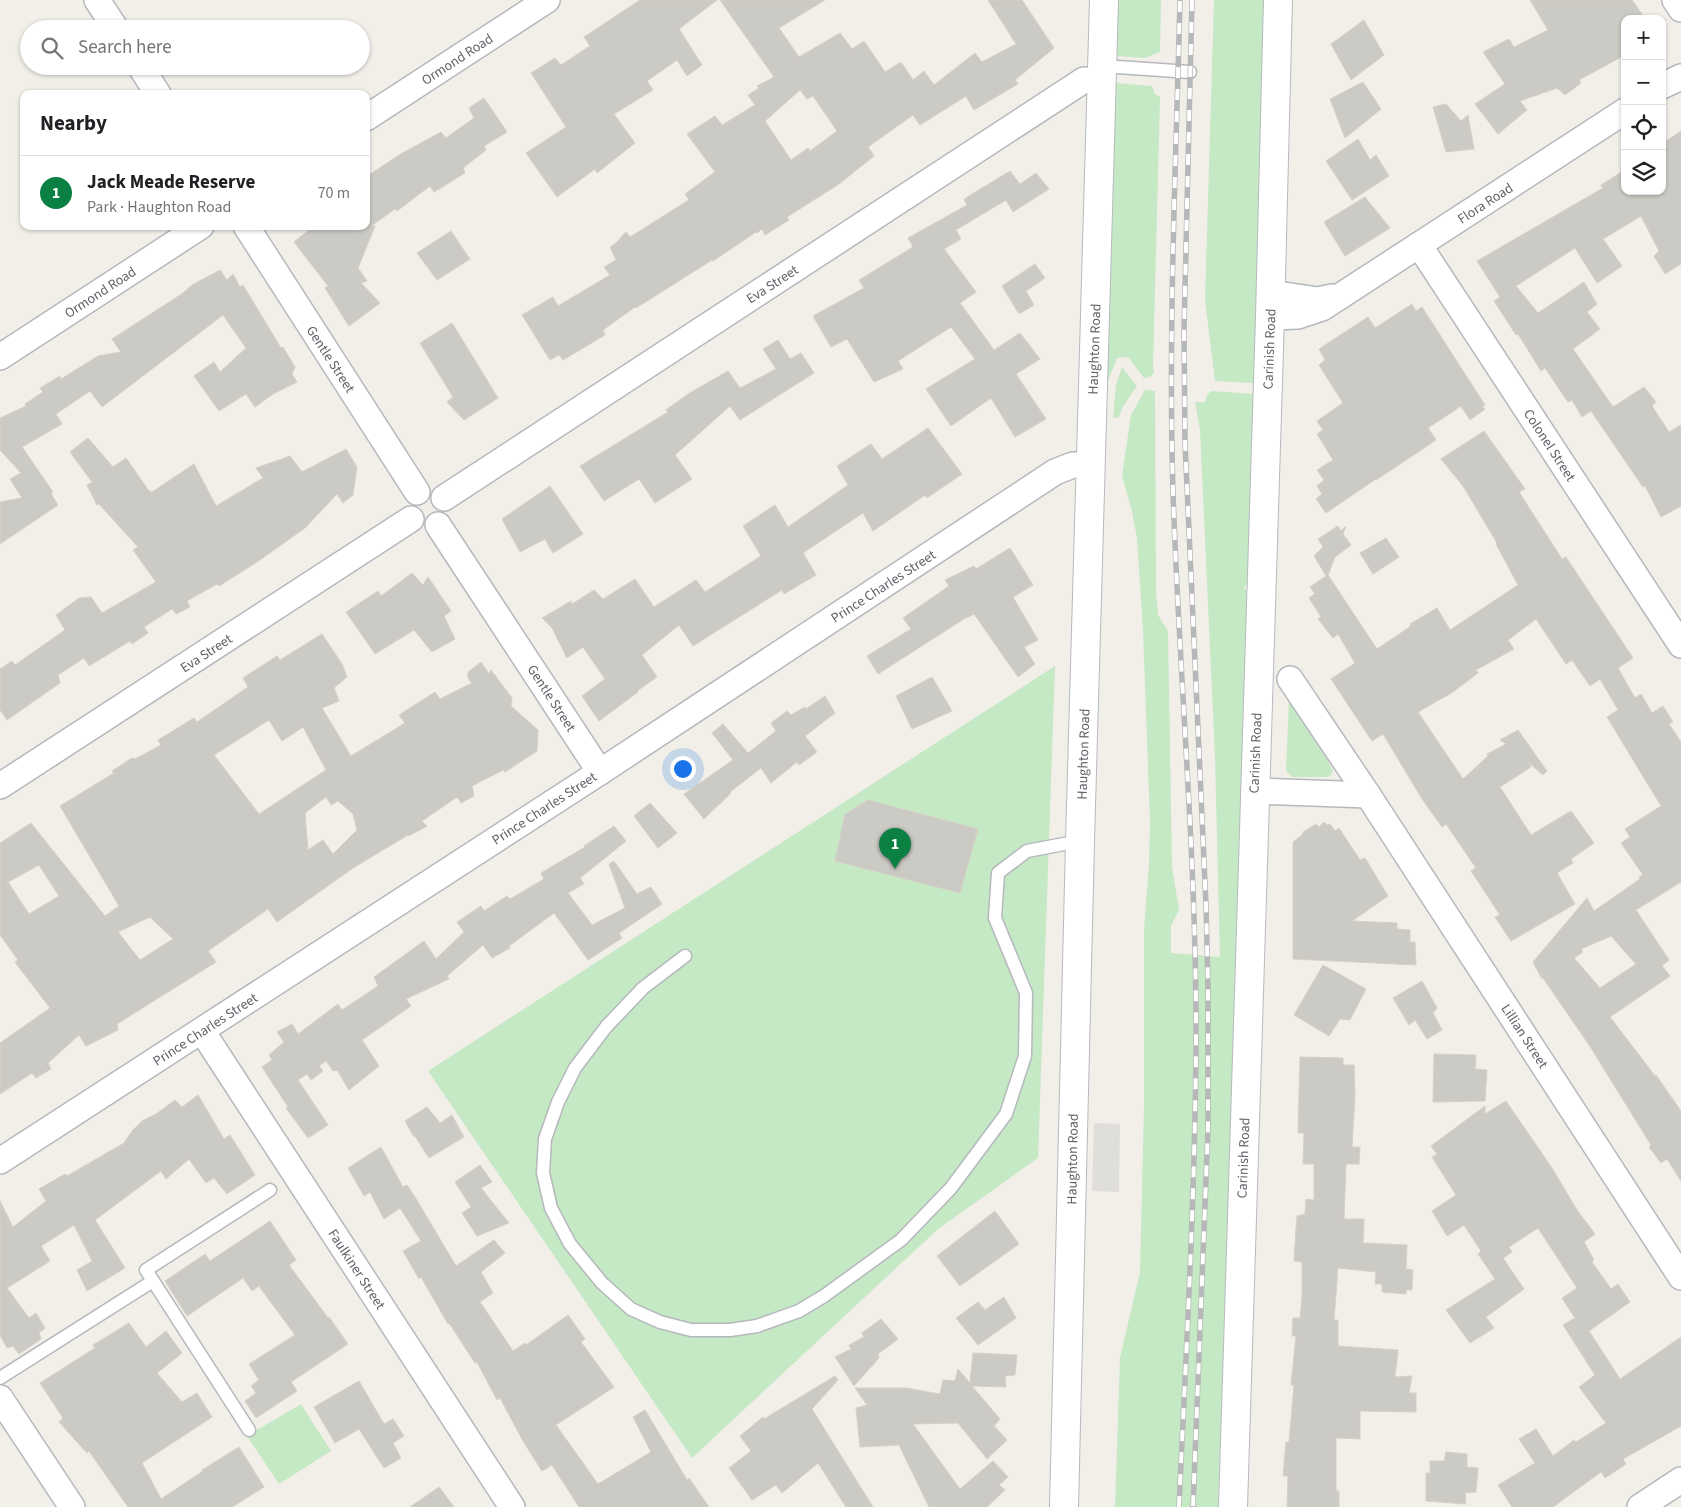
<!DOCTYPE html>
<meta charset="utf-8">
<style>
body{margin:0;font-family:"Source Sans 3",sans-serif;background:#f2f2f2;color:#202124}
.controls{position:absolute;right:15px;top:15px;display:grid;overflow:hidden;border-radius:10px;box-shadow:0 1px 4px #0004}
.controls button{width:45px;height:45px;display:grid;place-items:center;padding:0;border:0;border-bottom:1px solid #e0e0e0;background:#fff;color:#202124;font:25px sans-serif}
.you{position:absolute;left:682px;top:768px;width:18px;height:18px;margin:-12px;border:4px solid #fff;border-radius:50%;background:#1a73e8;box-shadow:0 0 0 8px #1a73e833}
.badge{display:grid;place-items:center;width:32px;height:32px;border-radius:50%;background:#0b8043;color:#fff;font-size:16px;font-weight:700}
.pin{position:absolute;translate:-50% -41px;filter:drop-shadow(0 1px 2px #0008)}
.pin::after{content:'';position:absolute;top:26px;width:18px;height:15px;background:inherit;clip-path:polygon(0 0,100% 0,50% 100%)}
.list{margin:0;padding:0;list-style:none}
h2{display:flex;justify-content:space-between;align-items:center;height:65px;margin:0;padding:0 20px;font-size:21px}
h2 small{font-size:16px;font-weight:400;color:#757577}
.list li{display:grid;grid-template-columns:32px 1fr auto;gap:15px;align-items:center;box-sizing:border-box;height:75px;padding:0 20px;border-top:1px solid #e0e0e0}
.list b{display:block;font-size:19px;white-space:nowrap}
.list p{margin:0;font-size:16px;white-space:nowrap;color:#757577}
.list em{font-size:16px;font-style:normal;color:#757577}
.icon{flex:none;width:28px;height:28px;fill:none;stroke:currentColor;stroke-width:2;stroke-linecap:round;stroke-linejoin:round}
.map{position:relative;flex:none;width:1681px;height:1507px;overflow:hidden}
.search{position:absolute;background:#fff;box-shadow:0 1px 4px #0004;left:20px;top:20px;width:350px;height:55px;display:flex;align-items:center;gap:12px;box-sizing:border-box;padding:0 18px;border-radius:28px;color:#757577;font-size:19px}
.panel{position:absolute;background:#fff;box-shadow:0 1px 4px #0004;left:20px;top:90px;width:350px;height:140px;border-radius:10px}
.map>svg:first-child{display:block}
.industrial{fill:#e0deda}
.green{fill:#c5e8c5}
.building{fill:#cccac5;stroke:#d6d1c6;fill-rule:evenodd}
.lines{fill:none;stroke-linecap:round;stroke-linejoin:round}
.lane-casing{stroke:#b5b8bc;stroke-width:15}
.street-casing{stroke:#b5b8bc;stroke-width:28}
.secondary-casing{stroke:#b6babf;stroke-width:30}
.lane{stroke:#fff;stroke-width:12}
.street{stroke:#fff;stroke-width:25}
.secondary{stroke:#fff;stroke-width:28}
.rail-casing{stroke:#b6b7b8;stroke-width:5.5}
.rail{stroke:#fff;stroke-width:4;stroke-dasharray:11;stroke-linecap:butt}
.labels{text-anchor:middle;stroke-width:4.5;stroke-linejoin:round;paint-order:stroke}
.street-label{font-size:14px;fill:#5f6368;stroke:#fff}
</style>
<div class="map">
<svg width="1681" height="1507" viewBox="0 0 1681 1507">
<rect width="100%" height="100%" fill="#f1efe8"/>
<polygon class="industrial" points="1094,1123 1120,1124 1119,1192 1092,1191"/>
<g class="green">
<polygon points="1117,0 1161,0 1160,52 1145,58 1114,56"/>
<polygon points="1214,0 1265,0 1257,382 1254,383 1215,381 1205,300"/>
<polygon points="1115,83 1152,86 1155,94 1160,97 1153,366 1154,373 1150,377 1144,378 1128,357 1117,358 1108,381 1105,378"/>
<polygon points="1122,367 1137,386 1122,408 1119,417 1113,418 1116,385"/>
<polygon points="1145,390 1155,391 1156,591 1158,615 1168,631 1172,867 1179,910 1171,926 1171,953 1220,957 1215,757 1200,430 1195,402 1205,402 1207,395 1211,391 1256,394 1249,585 1245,585 1244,589 1249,591 1218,1507 1115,1507 1120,1358 1140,1272 1144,1108 1144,930 1149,864 1150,821 1143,631 1137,538 1132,511 1122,476 1131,415"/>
<polygon points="1055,666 1038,1158 938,1229 692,1458 428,1071"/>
<polygon points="1289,700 1328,761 1333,771 1331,775 1328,777 1292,777 1286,771"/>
<polygon points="301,1404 331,1451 279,1484 247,1436"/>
</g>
<g class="building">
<polygon points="640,0 717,0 679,29 702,65 687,76 677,60 647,81 653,90 614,114 635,143 597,173 595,169 557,197 526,153 566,127 531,73 555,58 561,65 590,46 584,37"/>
<path d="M720 0H825L779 28 799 57 840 33 852 49 864 41 885 72 901 62 913 80 924 71 934 85 975 53 982 62 1016 44 988 0H1022L1054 48 1015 80 1018 84 974 110 966 96 920 125 913 115 868 147 874 156 839 184 787 217 789 220 765 235 762 229 757 233 756 232 713 261 712 260 636 308 635 307 603 330 605 335 563 360 559 355 550 360 522 315 553 297 558 306 610 275 604 267 616 260 610 247 616 243 626 232 630 237 689 200 685 194 715 172 687 134 715 116 722 125 755 105 748 95 759 88 757 86 774 77ZM800 90 807 99 813 96 837 131 810 151 808 148 791 160 765 121Z"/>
<polygon points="1530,0 1632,0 1642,14 1635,19 1625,19 1625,55 1579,80 1581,83 1565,95 1557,88 1520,101 1527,110 1498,134 1475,104 1505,84 1483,52 1509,39 1514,47 1548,30"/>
<polygon points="1364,20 1384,55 1351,80 1331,44"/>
<polygon points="1363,82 1381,109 1345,138 1330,99"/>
<polygon points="484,98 507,132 484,146 486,150 463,168 465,173 434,192 430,186 397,211 395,209 371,226 375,226 358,268 367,281 361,283 380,303 349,326 325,288 328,286 294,242 314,226 366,226 366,177 399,155 441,132 446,138 474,118 469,108"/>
<polygon points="1446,104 1461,121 1468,115 1474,149 1446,152 1433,107"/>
<polygon points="1681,131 1681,264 1665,274 1654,256 1659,251 1641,216 1603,239 1622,266 1597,283 1575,248 1516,286 1538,313 1584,282 1597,304 1587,312 1600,329 1573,349 1613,407 1644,387 1656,402 1652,406 1669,432 1681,425 1681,506 1661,517 1645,486 1643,487 1591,411 1582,417 1572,400 1568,402 1545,368 1541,371 1518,334 1516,335 1494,301 1500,297 1477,261 1603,188 1601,185 1625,170 1625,191 1662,191 1662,144"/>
<polygon points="1358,139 1370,160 1376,155 1389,176 1352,200 1326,161"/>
<polygon points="1010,171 1020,184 1036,173 1049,189 1013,212 1006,200 956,230 961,239 944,249 976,292 960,303 994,350 1020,333 1040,359 1016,374 1046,419 1015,437 991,398 951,426 926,389 975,359 951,327 898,361 903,369 874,382 847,339 831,347 813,316 864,288 859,280 913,247 908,238 967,205 964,199"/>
<polygon points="1365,197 1390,228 1345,256 1324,222"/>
<polygon points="451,231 470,259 437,280 417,253"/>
<polygon points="1035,264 1045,278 1026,291 1034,305 1019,314 1002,286"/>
<polygon points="220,270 227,280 233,274 240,287 243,285 281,348 283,347 295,367 292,374 297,382 273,394 255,407 246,394 219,411 194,376 214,362 220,372 246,348 223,315 102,407 90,391 56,414 62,424 22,447 53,492 51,494 58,505 0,544 0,502 22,498 10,479 21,473 0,450 0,418 26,406 25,404 43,392 40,388 60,376 61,379 98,356 121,352 112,339 183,293 192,285"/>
<polygon points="1412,304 1416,311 1422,307 1485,405 1482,407 1485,409 1470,420 1461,406 1428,428 1436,440 1376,480 1376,479 1326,513 1316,499 1322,494 1317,486 1324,480 1317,470 1333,460 1317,434 1323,430 1317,421 1343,403 1319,365 1325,360 1319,349 1368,317 1375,328"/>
<polygon points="452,323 498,398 464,420 447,402 453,397 420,343"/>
<polygon points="778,340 790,359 801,353 814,373 740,420 730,406 675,455 692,479 655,503 639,479 604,501 580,466 668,412 666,410 688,394 728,371 740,388 776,369 763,349"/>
<polygon points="928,428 962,474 927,498 925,495 873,531 863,513 803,553 816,575 784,594 782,590 693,646 679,625 642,655 657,677 637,691 638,692 599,721 582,696 605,679 583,647 567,658 552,628 542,618 571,601 572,604 594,590 603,599 635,579 654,607 696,580 705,592 761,556 743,526 775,505 788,527 848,485 837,466 871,444 882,459"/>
<path d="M1484 431 1525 489 1519 492 1562 559 1566 557 1633 658 1618 668 1635 698 1641 694 1652 713 1663 706 1673 722 1669 724 1681 742V882L1636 910 1669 960 1662 966 1670 976 1610 1017 1655 1076 1656 1075 1681 1111V1181L1667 1159 1661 1163 1649 1147 1651 1145 1591 1048 1543 978 1542 979 1533 962 1587 898 1594 911 1640 879 1639 877 1643 875 1621 843 1630 837 1625 829 1661 806 1607 717 1618 710 1600 679 1590 686 1572 660 1566 664 1536 619 1508 640 1514 649 1476 670 1478 673 1453 692 1418 712 1463 779 1488 756 1487 754 1506 744 1500 740 1518 730 1547 771 1543 775 1528 762 1531 767 1500 787 1531 835 1571 811 1594 843 1571 859 1573 863 1557 873 1575 904 1511 941 1495 917 1500 915 1471 871 1476 868 1446 824 1442 827 1422 799 1383 734 1372 741 1331 679 1355 663 1338 634 1333 638 1318 619 1321 617 1309 598 1315 594 1310 587 1326 576 1314 556 1323 547 1318 539 1338 526 1341 531 1346 526 1343 534 1351 545 1335 557 1328 575 1377 649 1411 626 1410 624 1437 608 1450 630 1518 585 1496 544 1497 543 1463 486 1441 459ZM1611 936 1636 964 1600 988 1574 958 1583 952 1581 949Z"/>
<polygon points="88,438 113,467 126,458 149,491 152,492 194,464 216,506 263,478 256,468 290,456 302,472 346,449 357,467 353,495 343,503 337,494 305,528 257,562 219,586 217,584 187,601 190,607 176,614 172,609 144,627 148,633 132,644 130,641 89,666 84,658 58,675 60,683 7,720 0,710 0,669 12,661 15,665 65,630 56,615 79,598 91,597 102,613 156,582 133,550 138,547 99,504 97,505 87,485 92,482 70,452"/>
<polygon points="550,486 583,534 553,553 545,539 520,552 502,519"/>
<polygon points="1386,538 1399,557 1373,574 1360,553"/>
<polygon points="1010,548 1033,585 1013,597 1038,640 1024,647 1035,664 1018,677 974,614 967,618 967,617 878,674 867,656 911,629 903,618 949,586 945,580 974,566 976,569"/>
<polygon points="412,573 423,585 428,577 451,611 444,616 455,639 432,652 414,630 375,654 346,612 378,591 381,596"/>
<path d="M322 634 342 664 347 677 334 688 339 701 322 708 351 756 405 723 399 715 435 692 440 699 472 683 468 678V672L481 662 489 674 491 670 512 698 511 706 538 730 537 751 505 772 503 770 472 786 474 796 461 803 457 797 422 821 427 826 409 836 408 835 353 868 277 922 268 909 208 951 216 962 117 1024 118 1030 86 1046 79 1035 48 1063 51 1069 36 1078 32 1073 0 1094V1043L50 1008 15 962 18 960 0 935V843L31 823 105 916 119 906 60 806 114 773 112 771 132 758 135 759 161 745 158 740 194 718 197 722 248 687 243 678 277 656 280 660ZM269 720 282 741 303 727 326 770 259 814 214 755ZM326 797 331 805 338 801 353 814 357 830 333 854 323 840 308 850 305 813ZM39 865 59 896 29 914 8 882ZM150 917 173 939 140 960 118 932Z"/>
<polygon points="932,677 952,711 912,729 896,696"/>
<polygon points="825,696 835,713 805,736 817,752 799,765 797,762 771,783 761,768 730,792 731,793 704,819 684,794 733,760 712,733 723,724 748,753 776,731 771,723 787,711 791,715 805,707 806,709"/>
<polygon points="868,800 978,829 960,893 835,861 845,814"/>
<polygon points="650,803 677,833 658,848 634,816"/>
<polygon points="1324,822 1327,825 1330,824 1335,831 1339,828 1360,860 1365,858 1388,896 1352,921 1397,923 1397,929 1410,930 1410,942 1415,942 1416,965 1293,959 1293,842 1303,834 1303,832 1316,824 1319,827"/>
<polygon points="614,826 626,841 580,878 584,884 568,893 592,925 625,908 609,864 614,861 637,894 651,887 662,904 619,933 622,938 588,960 554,913 509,946 510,948 492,958 483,945 447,976 449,979 406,999 411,1006 362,1040 379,1066 349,1090 337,1070 333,1071 326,1061 319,1066 323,1071 311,1080 307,1074 298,1080 328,1125 308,1138 286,1108 288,1107 262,1067 272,1060 269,1055 284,1042 277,1032 292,1024 298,1034 338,1004 342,1010 378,986 374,977 424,941 436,959 464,932 457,922 481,906 484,911 507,896 510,899 544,879 541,873 585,847 584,846"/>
<polygon points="1323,965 1366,989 1350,1020 1340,1019 1329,1036 1294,1015"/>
<polygon points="1422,981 1437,1008 1433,1013 1442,1030 1427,1039 1415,1020 1409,1025 1393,998"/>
<polygon points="1434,1054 1476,1055 1475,1069 1487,1070 1485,1101 1433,1102"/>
<polygon points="1300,1057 1343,1058 1343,1065 1354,1065 1355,1095 1352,1147 1360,1147 1359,1164 1346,1164 1344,1219 1364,1219 1363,1243 1407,1245 1406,1269 1413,1270 1412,1290 1406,1290 1406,1294 1382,1292 1382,1284 1375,1284 1376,1272 1338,1268 1334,1320 1338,1320 1338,1346 1398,1350 1395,1377 1412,1376 1409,1393 1416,1393 1416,1412 1360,1411 1360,1439 1336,1438 1336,1491 1339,1491 1339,1507 1287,1507 1288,1476 1283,1476 1286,1442 1289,1442 1294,1385 1291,1385 1296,1336 1292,1336 1293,1318 1300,1318 1302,1297 1302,1262 1294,1261 1296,1229 1297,1216 1305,1214 1306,1199 1314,1200 1314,1164 1303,1164 1304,1133 1298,1133"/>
<polygon points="198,1095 224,1139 230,1135 255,1175 227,1194 214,1178 206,1183 189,1159 166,1179 161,1171 95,1220 125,1268 87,1291 77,1270 92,1261 74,1225 41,1246 50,1261 7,1288 29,1318 36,1313 45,1328 39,1333 41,1339 19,1354 13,1346 7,1348 0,1335 0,1201 13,1227 46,1201 39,1189 65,1174 67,1176 124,1143 132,1131 142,1121 156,1114 175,1100 182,1107"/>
<polygon points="1506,1101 1552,1168 1577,1210 1595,1234 1584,1242 1594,1260 1592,1262 1611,1289 1618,1284 1630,1302 1589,1331 1620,1379 1681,1337 1681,1426 1623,1459 1626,1464 1605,1478 1601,1472 1553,1507 1512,1507 1498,1485 1535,1463 1519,1439 1536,1429 1553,1456 1574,1440 1576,1442 1606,1423 1579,1387 1595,1375 1563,1325 1575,1318 1562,1298 1577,1288 1538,1228 1509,1247 1512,1252 1503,1258 1524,1289 1486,1317 1494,1328 1470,1343 1446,1310 1495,1279 1478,1254 1481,1251 1464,1225 1447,1236 1432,1211 1456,1195 1432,1157 1437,1154 1431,1146 1485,1106 1485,1114"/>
<polygon points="427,1107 440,1123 452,1115 464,1137 429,1158 415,1136 414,1137 405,1121"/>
<polygon points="381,1147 403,1187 407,1185 415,1197 456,1266 494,1240 505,1253 481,1272 493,1293 480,1302 513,1351 525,1343 526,1345 568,1315 585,1339 581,1342 614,1387 556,1425 598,1484 651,1452 633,1417 645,1410 687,1480 689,1478 709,1507 579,1507 552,1465 542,1471 523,1441 500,1398 497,1400 477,1362 475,1363 449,1323 448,1324 421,1277 419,1279 403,1251 421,1241 400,1208 384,1219 370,1192 364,1196 348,1168"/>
<polygon points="480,1165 492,1182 481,1188 509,1223 477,1236 462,1213 471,1207 455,1182"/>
<polygon points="995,1211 1019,1244 960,1286 937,1256"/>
<polygon points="270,1221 296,1260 289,1265 328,1318 329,1317 348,1344 291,1382 297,1391 256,1418 245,1401 256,1393 251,1386 259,1380 249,1364 295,1335 259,1286 252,1291 243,1278 187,1316 165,1281 205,1254 210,1261"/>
<polygon points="1004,1297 1016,1318 978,1345 956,1318 978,1302 985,1310"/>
<polygon points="881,1319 898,1339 878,1354 879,1358 854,1386 835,1357 851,1349 849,1345 864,1337 862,1333"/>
<polygon points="129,1323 146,1347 166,1331 182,1353 157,1373 182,1402 197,1393 212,1417 142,1463 161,1499 203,1471 202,1470 239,1447 264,1487 232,1507 128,1507 89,1451 87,1453 59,1422 63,1418 40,1383 95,1348 93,1345"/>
<polygon points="973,1353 1017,1355 1015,1375 1005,1376 1006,1387 972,1386 1000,1419 994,1426 1007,1440 987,1459 958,1423 913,1424 960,1489 993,1461 1008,1477 999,1485 1005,1490 987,1507 929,1507 899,1445 860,1447 856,1408 867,1405 855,1388 906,1388 940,1394 943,1380 955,1381 958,1369 970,1383"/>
<polygon points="835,1376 838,1380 812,1409 873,1507 846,1507 818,1463 782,1493 776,1485 752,1500 729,1468 751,1451 740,1436 763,1417 764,1419"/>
<polygon points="359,1381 384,1424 393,1419 404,1436 393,1443 401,1458 384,1468 359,1429 335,1443 314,1407"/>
<polygon points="1446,1452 1467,1454 1467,1467 1478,1468 1476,1492 1465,1493 1466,1504 1426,1501 1426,1473 1430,1473 1430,1461 1444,1461"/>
<polygon points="439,1487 454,1507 410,1507"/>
</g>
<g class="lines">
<g class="lane-casing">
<g id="lane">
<polyline points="1103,66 1190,72"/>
<polyline points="685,956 643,988 606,1027 575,1068 558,1102 545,1139 543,1173 551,1208 570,1244 602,1283 631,1309 660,1322 691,1330 730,1330 757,1326 799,1311 824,1296 901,1240 951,1188 1006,1114 1025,1056 1026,993 995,918 998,873 1027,851 1080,841"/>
<polyline points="0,1378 153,1281"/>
<polyline points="249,1430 146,1270 270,1190"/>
</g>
</g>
<g class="street-casing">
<g id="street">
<polyline points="97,0 116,29"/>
<polyline points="1675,0 1681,9"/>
<polyline points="140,66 158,94"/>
<polyline points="1662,86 1681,77"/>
<polyline points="366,118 547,0"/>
<polyline points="246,226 417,492"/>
<polyline points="1419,245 1681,645"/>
<polyline points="1271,293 1318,300 1332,297"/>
<polyline points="1270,317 1298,316 1322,308 1625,111"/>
<polyline points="0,357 201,226"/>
<polyline points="444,498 1084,80 1102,82"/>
<polyline points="438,525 600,772"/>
<polyline points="1290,679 1368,795 1681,1277"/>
<polyline points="0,786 411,519"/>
<polyline points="1254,791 1368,795"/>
<polyline points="202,1031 512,1507"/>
<polyline points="0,1161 600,772 1055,472 1073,465 1091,465"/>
<polyline points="0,1398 72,1507"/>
<polyline points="1640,1507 1681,1480"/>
</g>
</g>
<g class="secondary-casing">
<g id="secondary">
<polyline points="1064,1507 1080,841 1104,0"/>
<polyline points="1233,1507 1270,317 1278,0"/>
</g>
</g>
<use href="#lane" class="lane"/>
<use href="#street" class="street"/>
<use href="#secondary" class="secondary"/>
<g class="rail-casing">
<g id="rail">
<polyline points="1192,0 1184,330 1185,442 1206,905 1208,984 1208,1129 1193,1507"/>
<path d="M1179 1507C1186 1353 1195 1199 1196 1045 1197 861 1179 677 1173 492 1168 328 1176 164 1180 0"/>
</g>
</g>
<use href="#rail" class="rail"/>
</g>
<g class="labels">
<g class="street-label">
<text transform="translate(457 59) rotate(-33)" y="5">Ormond Road</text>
<text transform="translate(1485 203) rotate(-33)" y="5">Flora Road</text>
<text transform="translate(772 284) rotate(-33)" y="5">Eva Street</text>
<text transform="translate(100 292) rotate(-33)" y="5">Ormond Road</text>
<text transform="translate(1094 349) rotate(-88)" y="5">Haughton Road</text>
<text transform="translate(1269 349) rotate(-88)" y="5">Carinish Road</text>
<text transform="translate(331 359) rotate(57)" y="5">Gentle Street</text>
<text transform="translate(1550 445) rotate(57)" y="5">Colonel Street</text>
<text transform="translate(883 586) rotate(-33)" y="5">Prince Charles Street</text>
<text transform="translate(206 653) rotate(-33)" y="5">Eva Street</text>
<text transform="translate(552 698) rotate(57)" y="5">Gentle Street</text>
<text transform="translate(1255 753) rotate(-88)" y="5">Carinish Road</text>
<text transform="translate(1083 754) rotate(-88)" y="5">Haughton Road</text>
<text transform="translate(544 808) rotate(-33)" y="5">Prince Charles Street</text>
<text transform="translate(205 1029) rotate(-33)" y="5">Prince Charles Street</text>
<text transform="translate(1525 1036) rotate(57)" y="5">Lillian Street</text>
<text transform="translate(1243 1158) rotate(-88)" y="5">Carinish Road</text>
<text transform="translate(1072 1159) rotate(-89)" y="5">Haughton Road</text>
<text transform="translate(357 1269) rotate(57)" y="5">Faulkiner Street</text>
</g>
</g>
</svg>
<div class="controls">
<button>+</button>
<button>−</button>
<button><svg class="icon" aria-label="locate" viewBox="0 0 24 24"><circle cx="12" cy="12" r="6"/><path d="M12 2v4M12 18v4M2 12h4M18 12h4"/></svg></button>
<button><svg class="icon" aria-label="layers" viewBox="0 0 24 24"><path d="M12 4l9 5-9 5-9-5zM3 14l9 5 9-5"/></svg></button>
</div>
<div class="you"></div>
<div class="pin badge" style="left:895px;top:869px">1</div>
<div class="search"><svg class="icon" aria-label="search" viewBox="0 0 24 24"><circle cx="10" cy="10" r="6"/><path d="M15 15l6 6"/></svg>Search here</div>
<section class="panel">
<h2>Nearby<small></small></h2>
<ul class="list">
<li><span class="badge">1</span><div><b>Jack Meade Reserve</b><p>Park · Haughton Road</p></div><em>70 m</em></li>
</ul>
</section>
</div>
